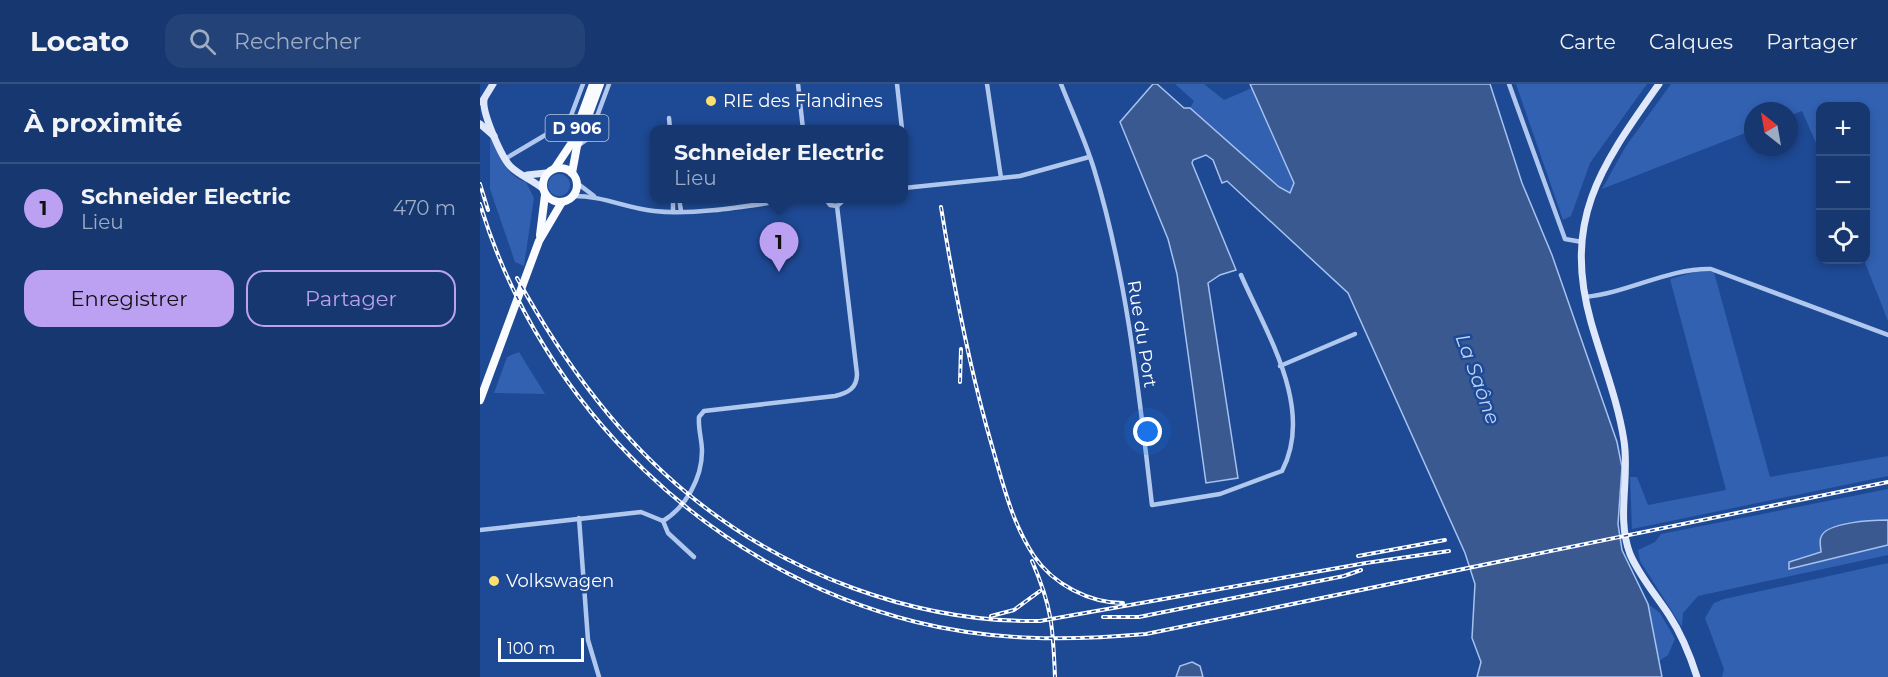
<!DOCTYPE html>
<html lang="fr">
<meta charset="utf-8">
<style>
body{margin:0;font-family:Montserrat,sans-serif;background:#234277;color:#f1f3f6}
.controls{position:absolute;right:18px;top:18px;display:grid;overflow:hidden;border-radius:12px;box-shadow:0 3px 9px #0003}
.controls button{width:54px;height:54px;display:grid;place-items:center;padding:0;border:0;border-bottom:2px solid #355182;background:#16376f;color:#f1f3f6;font:30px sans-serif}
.compass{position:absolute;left:1264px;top:18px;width:54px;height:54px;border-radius:50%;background:#16376f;box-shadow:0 3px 9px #0003;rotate:329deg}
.scale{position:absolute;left:18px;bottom:15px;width:86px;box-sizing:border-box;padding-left:6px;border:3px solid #fff;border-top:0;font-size:16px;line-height:21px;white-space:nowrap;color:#fff;-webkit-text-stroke:4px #1e4994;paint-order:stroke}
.you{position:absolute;left:668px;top:348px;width:21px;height:21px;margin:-15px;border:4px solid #fff;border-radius:50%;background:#1a73e8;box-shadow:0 0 0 9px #1a73e833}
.badge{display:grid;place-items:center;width:39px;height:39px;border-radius:50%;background:#bca0f2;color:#111;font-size:20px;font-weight:700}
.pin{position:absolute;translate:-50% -50px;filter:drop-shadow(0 2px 3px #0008)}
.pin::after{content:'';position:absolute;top:32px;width:21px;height:18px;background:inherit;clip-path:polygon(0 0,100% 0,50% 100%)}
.popup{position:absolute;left:170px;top:41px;width:258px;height:78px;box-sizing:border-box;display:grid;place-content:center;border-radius:12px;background:#16376f;filter:drop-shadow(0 2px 4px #0005);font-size:20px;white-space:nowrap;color:#9eacc3}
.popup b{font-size:22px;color:#f1f3f6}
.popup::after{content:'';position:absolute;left:50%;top:100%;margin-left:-12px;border:12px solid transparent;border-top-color:#16376f}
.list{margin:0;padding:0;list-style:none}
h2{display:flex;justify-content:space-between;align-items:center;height:78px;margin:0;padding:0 24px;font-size:26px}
h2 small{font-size:20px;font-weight:400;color:#9eacc3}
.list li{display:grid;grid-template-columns:39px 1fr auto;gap:18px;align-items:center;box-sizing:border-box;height:90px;padding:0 24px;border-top:2px solid #355182}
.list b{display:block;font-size:22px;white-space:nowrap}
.list p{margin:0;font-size:20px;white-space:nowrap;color:#9eacc3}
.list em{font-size:20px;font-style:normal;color:#9eacc3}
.actions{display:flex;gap:12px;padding:18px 24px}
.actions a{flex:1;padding:14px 0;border:2px solid #bca0f2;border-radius:18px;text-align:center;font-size:21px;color:#bca0f2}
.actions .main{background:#bca0f2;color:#111}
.icon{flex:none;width:33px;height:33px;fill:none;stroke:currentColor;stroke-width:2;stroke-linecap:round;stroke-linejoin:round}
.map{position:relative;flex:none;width:1408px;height:593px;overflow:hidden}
header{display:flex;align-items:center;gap:36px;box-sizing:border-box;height:84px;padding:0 30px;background:#16376f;border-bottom:2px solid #355182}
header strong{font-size:28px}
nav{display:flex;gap:33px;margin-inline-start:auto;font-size:21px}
.search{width:420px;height:54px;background:#234277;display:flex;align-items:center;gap:15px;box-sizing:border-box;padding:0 21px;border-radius:18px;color:#9eacc3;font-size:22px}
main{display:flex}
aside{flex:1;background:#16376f}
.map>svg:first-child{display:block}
.green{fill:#3261b2}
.water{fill:#3a5990;stroke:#a5c2f0;stroke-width:1.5}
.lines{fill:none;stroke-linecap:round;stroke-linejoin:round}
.street{stroke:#b1c8ee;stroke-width:4.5}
.secondary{stroke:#dee8fa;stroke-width:7}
.primary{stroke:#f9fbff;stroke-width:8}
.rail-casing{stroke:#fff;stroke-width:4}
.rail{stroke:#1e4994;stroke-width:1.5;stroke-dasharray:4.5;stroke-linecap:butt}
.poi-dot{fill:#fddf71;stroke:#1e4994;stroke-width:2}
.labels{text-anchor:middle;stroke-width:5;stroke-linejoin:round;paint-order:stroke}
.shield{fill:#1e4994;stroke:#bcc8df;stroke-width:1.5}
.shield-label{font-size:16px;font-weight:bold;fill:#fff}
.poi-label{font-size:18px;fill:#fff;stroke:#1e4994;text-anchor:start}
.street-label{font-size:18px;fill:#fff;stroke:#1e4994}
.water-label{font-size:20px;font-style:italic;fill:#bdd3f5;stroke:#1e4994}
</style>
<header>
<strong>Locato</strong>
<div class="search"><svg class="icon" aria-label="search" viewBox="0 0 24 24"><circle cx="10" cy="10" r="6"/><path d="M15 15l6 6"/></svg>Rechercher</div>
<nav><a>Carte</a><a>Calques</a><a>Partager</a></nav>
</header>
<main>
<aside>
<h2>À proximité<small></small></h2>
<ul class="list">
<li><span class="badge">1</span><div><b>Schneider Electric</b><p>Lieu</p></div><em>470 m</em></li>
</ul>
<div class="actions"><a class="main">Enregistrer</a><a>Partager</a></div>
</aside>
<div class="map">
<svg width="1408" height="593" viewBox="0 0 1408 593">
<rect width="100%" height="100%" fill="#1e4994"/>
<g class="green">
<polygon points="695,0 724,0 744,16 772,4 814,99 810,109 799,103 710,24 714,17"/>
<polygon points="1036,0 1167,0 1110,79 1091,132 1083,136"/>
<polygon points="1191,0 1408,0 1408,237 1384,176 1386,22 1340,22 1340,68 1322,27 1309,32 1309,27 1273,27 1273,46 1122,105 1146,62"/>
<path d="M10 53C18 70 26 92 46 98L54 114 44 182 35 178 10 105Z"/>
<circle cx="79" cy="101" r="11"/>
<polygon points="1215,188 1234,188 1290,393 1408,372 1408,392 1152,445 1150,393 1157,393 1168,421 1246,406 1190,195"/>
<polygon points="39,268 65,310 14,309 27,273"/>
<polygon points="1408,405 1408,436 1357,441 1341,468 1320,474 1309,485 1408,461 1408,471 1218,512 1203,529 1202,543 1160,477 1158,466 1175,458 1181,450"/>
<polygon points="1408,479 1408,593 1242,593 1244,585 1225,534 1234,519 1244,515"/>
<polygon points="1168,520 1180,529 1195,555 1188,571 1179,577"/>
</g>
<g class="water">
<polygon points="673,0 677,0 704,24 710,24 799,103 810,109 814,99 770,0 1010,0 1042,99 1072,171 1137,358 1142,383 1138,440 1142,466 1168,520 1182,593 997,593 1001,578 992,554 995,500 985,469 868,209 747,97 742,99 733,76 726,71 713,76 712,79 756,186 740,191 728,199 758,394 726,399 697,190 688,155 640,38"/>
<path d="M1408 436V461L1309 485V478L1341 468C1341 464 1339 457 1341 453 1346 438 1394 436 1408 436Z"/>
<polygon points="712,578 720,582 723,593 696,593 700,582"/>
</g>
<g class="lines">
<g class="street">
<polyline points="318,0 323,45"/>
<polyline points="417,0 422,45"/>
<polyline points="507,0 521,94"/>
<path d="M581 0C592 28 605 56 614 85 647 193 659 309 672 421L740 410 802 387C835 324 786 249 761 191"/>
<polyline points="1029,0 1085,155 1102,158"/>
<polyline points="189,34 190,45"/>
<polyline points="424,58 424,59"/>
<polyline points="99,61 109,54 129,0"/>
<polyline points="25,75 89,37 103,0"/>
<polyline points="97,99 114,112"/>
<polyline points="424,104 540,92 609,73"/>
<path d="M93 112C125 112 144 124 174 127 218 132 278 120 322 114"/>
<polyline points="199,114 201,127"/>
<polyline points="345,114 350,121 357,122 366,114"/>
<polyline points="193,128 193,114"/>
<path d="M1105 213C1148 209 1188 184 1231 185L1408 251"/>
<polyline points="800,282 875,250"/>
<polyline points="99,434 108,556 119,593"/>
<polyline points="183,437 188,449 214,473"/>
<path d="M0 446 161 428 183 437C206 423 222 394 222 367 222 356 218 345 219 333L224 327 355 312C368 309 377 304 377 290L357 122"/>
</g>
<g class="secondary">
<path d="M1179 0C1122 81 1082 134 1111 238 1122 277 1138 317 1144 357 1150 395 1136 433 1150 470 1160 493 1176 511 1189 531 1202 551 1210 571 1217 593"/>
<path d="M4 16C2 29 21 72 30 82 39 91 52 96 62 104"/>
<polyline points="2,18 13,0"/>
<polyline points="0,40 14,52"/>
<polyline points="47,91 66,89"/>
</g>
<g class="primary">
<circle cx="80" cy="101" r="17"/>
<polyline points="75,84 91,60 113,0"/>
<polyline points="92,89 97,62 120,0"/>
<polyline points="60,151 65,111"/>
<polyline points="0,316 59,157 82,118"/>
</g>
<g class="rail-casing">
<g id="rail">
<polyline points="0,100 8,126"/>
<path d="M0 120C61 322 230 487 436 538 512 557 588 557 666 550L1408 398"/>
<path d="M461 123C474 204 489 283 512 362 523 400 532 439 554 472 573 500 609 519 643 519"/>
<path d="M37 194C81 274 137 352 208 410 305 490 435 539 560 537L886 479 969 467"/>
<polyline points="480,298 481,265"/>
<polyline points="878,472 965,456"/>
<path d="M552 477C572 523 573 543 575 593"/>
<polyline points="511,532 534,526 560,507"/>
<polyline points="623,533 659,533 864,492 881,486"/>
</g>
</g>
<use href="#rail" class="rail"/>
</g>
<g class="poi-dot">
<circle cx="231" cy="17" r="6"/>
<circle cx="14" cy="497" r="6"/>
</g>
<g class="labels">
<rect class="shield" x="65.5" y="31" width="63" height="26" rx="4.5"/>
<g class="shield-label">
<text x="97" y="50">D 906</text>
</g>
<g class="poi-label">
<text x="243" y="23">RIE des Flandines</text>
<text x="26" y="503">Volkswagen</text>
</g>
<g class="street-label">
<text transform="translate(662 250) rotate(81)" y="6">Rue du Port</text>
</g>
<g class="water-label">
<text transform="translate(998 295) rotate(70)" y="7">La Saône</text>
</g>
</g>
</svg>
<div class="controls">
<button>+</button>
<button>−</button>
<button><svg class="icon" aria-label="locate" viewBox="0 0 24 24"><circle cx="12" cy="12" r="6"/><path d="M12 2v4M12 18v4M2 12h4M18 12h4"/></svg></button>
</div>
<svg class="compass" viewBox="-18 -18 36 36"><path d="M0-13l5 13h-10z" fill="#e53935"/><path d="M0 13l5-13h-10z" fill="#9eacc3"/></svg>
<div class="scale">100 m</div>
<div class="you"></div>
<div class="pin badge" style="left:299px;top:188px">1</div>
<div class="popup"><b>Schneider Electric</b>Lieu</div>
</div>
</main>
